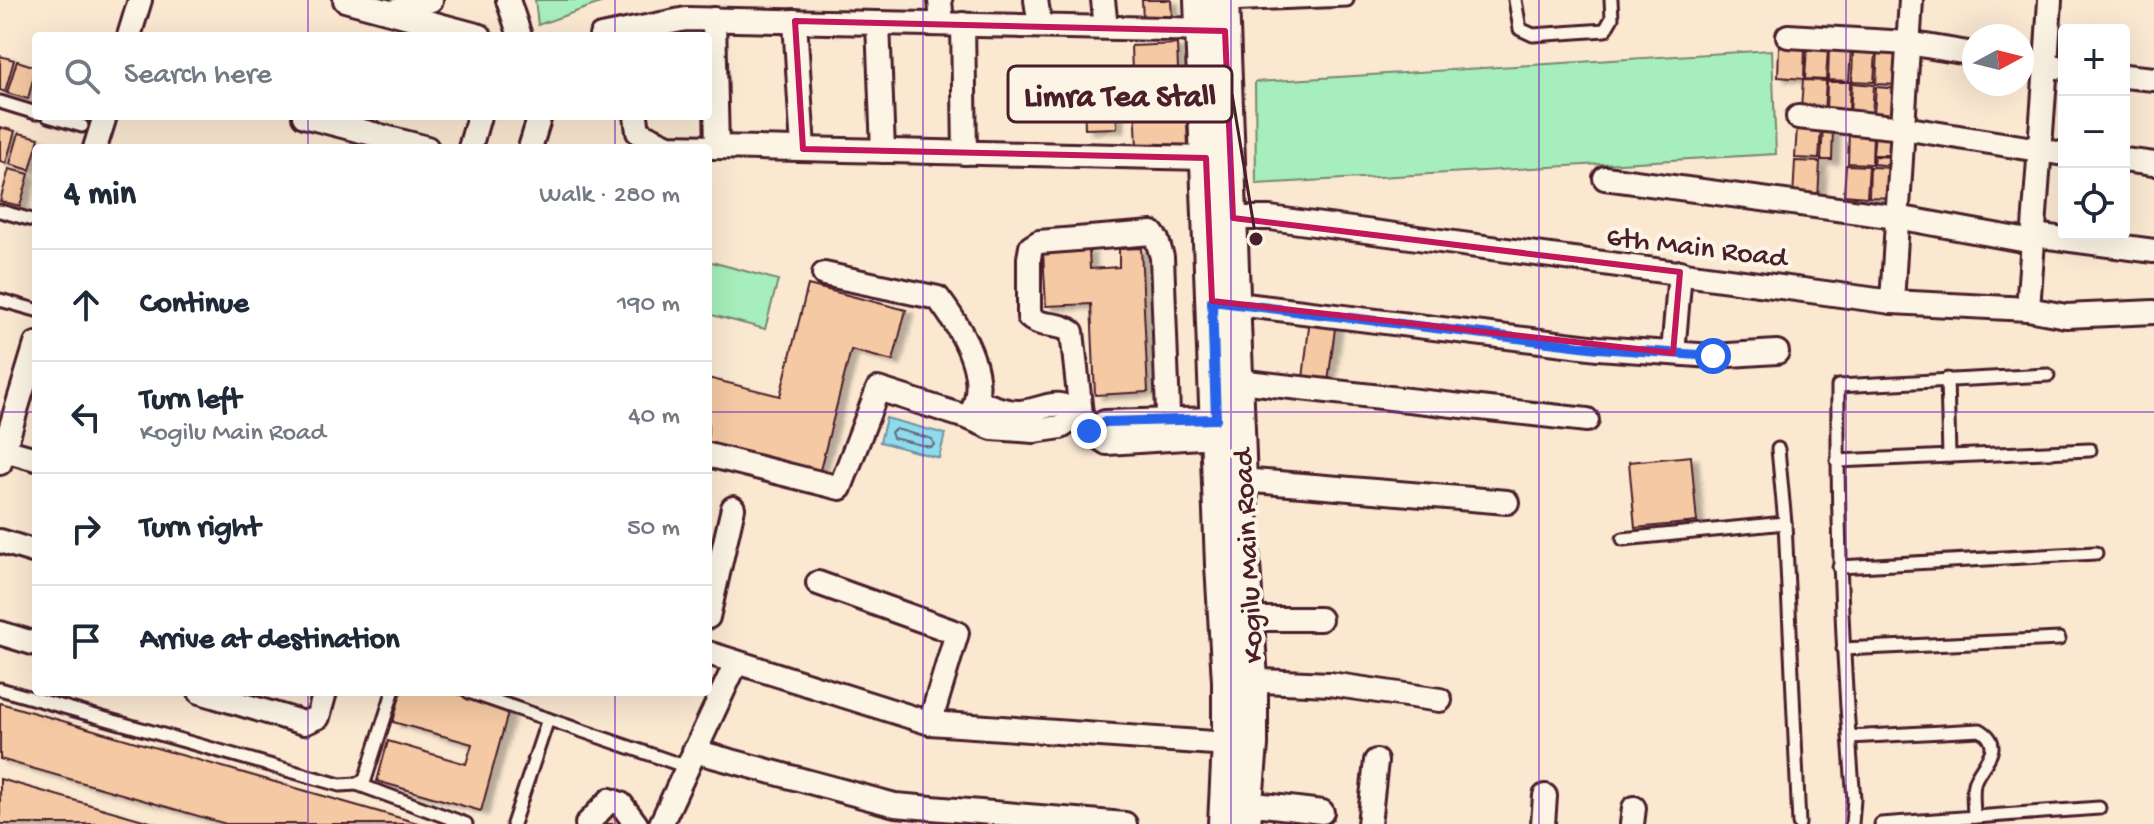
<!DOCTYPE html>
<meta charset="utf-8">
<style>
body{margin:0;font-family:"Gochi Hand",sans-serif;background:#f6f6f7;color:#1f2937}
.controls{position:absolute;right:24px;top:24px;display:grid;overflow:hidden;border-radius:8px;box-shadow:0 8px 32px #0002}
.controls button{width:72px;height:72px;display:grid;place-items:center;padding:0;border:0;border-bottom:2px solid #e0e1e3;background:#fff;color:#1f2937;font:40px sans-serif}
.compass{position:absolute;left:1962px;top:24px;width:72px;height:72px;border-radius:50%;background:#fff;box-shadow:0 8px 32px #0002;rotate:83deg}
.stop{position:absolute;width:24px;height:24px;margin:-18px;border:6px solid #2563eb;border-radius:50%;background:#fff}
.stop.end{background:#2563eb;border-color:#fff;box-shadow:0 2px 8px #0008}
.list{margin:0;padding:0;list-style:none}
h2{display:flex;justify-content:space-between;align-items:center;height:104px;margin:0;padding:0 32px;font-size:34px}
h2 small{font-size:26px;font-weight:400;color:#747a83}
.list li{display:grid;grid-template-columns:52px 1fr auto;gap:24px;align-items:center;box-sizing:border-box;height:112px;padding:0 32px;border-top:2px solid #e0e1e3}
.list b{display:block;font-size:30px;white-space:nowrap}
.list p{margin:0;font-size:26px;white-space:nowrap;color:#747a83}
.list em{font-size:26px;font-style:normal;color:#747a83}
.icon{flex:none;width:44px;height:44px;fill:none;stroke:currentColor;stroke-width:2;stroke-linecap:round;stroke-linejoin:round}
.map{position:relative;flex:none;width:2154px;height:824px;overflow:hidden}
.search{position:absolute;background:#fff;box-shadow:0 8px 32px #0002;left:32px;top:32px;width:680px;height:88px;display:flex;align-items:center;gap:20px;box-sizing:border-box;padding:0 28px;border-radius:8px;color:#747a83;font-size:30px}
.panel{position:absolute;background:#fff;box-shadow:0 8px 32px #0002;left:32px;top:144px;width:680px;height:552px;border-radius:8px}
.map>svg:first-child{display:block}
.green{fill:#a6eebb;stroke:#788673;stroke-width:2}
.water{fill:#8edbed;stroke:#73909f;stroke-width:2}
.lines{fill:none;stroke-linecap:round;stroke-linejoin:round}
.shore{stroke:#656a79;stroke-width:2}
.building{fill:#f4c9a3;stroke:#4a1f2b;stroke-width:2;filter:url(#shadow)}
.service-casing{stroke:#4a1f2b;stroke-width:17}
.minor-casing{stroke:#4a1f2b;stroke-width:28}
.secondary-casing{stroke:#4a1f2b;stroke-width:36}
.service{stroke:#fcf5e5;stroke-width:11}
.minor{stroke:#fcf5e5;stroke-width:22}
.secondary{stroke:#fcf5e5;stroke-width:30}
.route{stroke:#2563eb;stroke-width:10}
.marked{fill:none;stroke:#c2185b;stroke-width:6;stroke-linejoin:round}
.grid{fill:none;stroke:#7b2cbf;stroke-width:2;stroke-opacity:0.55}
.labels{text-anchor:middle;stroke-width:8;stroke-linejoin:round;paint-order:stroke}
.street-label{font-size:30px;fill:#4a1f2b;stroke:#fcf5e5}
.leader{fill:none;stroke:#4a1f2b;stroke-width:3}
.callout-dot{fill:#4a1f2b;stroke:#fcf5e5;stroke-width:3}
.callout{fill:#fcf5e5;stroke:#4a1f2b;stroke-width:3}
.callout-label{font-size:32px;text-anchor:middle;font-weight:bold;fill:#4a1f2b}
</style>
<div class="map">
<svg width="2154" height="824" viewBox="0 0 2154 824">
<defs>
<filter id="shadow"><feDropShadow dx="7" dy="4" stdDeviation="2" flood-color="#0004"/></filter>
</defs>
<rect width="100%" height="100%" fill="#fae8d1"/>
<filter id="ink" filterUnits="userSpaceOnUse"><feTurbulence type="fractalNoise" baseFrequency=".0125" numOctaves="2"/><feDisplacementMap in="SourceGraphic" scale="16" xChannelSelector="R" yChannelSelector="G"/><feConvolveMatrix kernelMatrix="1 2 1 2 8 2 1 2 1" color-interpolation-filters="sRGB"/></filter>
<g filter="url(#ink)">
<g class="green">
<polygon points="535,0 609,0 538,25"/>
<polygon points="1772,50 1776,154 1256,184 1255,82"/>
<polygon points="708,261 778,280 765,329 708,314"/>
</g>
<polygon class="water" points="886,418 945,434 939,458 880,442"/>
<g class="lines">
<polygon class="shore" points="896,429 932,439 934,445 930,447 893,438 891,432"/>
</g>
<g class="building">
<polygon points="1142,0 1171,0 1172,19 1143,20"/>
<polygon points="1177,44 1179,95 1133,97 1131,46"/>
<polygon points="1779,46 1805,47 1804,79 1778,77"/>
<polygon points="1807,47 1828,48 1826,80 1805,79"/>
<polygon points="1829,48 1851,49 1849,81 1828,80"/>
<polygon points="1853,51 1876,52 1874,82 1852,81"/>
<polygon points="1878,51 1901,53 1899,85 1876,84"/>
<polygon points="0,56 14,60 5,92 0,90"/>
<polygon points="17,61 36,67 28,99 7,93"/>
<polygon points="1803,80 1826,81 1824,111 1801,110"/>
<polygon points="1827,82 1850,82 1849,112 1826,111"/>
<polygon points="1852,83 1874,85 1872,115 1850,114"/>
<polygon points="1876,87 1898,89 1897,116 1874,115"/>
<polygon points="1116,95 1117,128 1085,129 1084,96"/>
<polygon points="1186,98 1188,147 1137,148 1135,100"/>
<polygon points="1797,126 1821,127 1819,159 1795,158"/>
<polygon points="0,127 15,131 6,163 0,161"/>
<polygon points="1823,127 1833,128 1832,160 1821,160"/>
<polygon points="1849,130 1873,131 1872,164 1848,163"/>
<polygon points="1875,132 1898,133 1897,155 1873,155"/>
<polygon points="19,133 39,138 30,170 10,164"/>
<polygon points="1874,156 1894,157 1894,166 1873,164"/>
<polygon points="1795,161 1820,162 1818,199 1793,198"/>
<polygon points="1846,165 1869,166 1867,197 1844,195"/>
<polygon points="1870,167 1894,168 1893,198 1869,197"/>
<polygon points="9,169 29,174 20,206 0,201"/>
<polygon points="1141,248 1148,392 1095,395 1091,304 1046,306 1043,252 1089,250 1090,269 1119,267 1119,249"/>
<polygon points="808,285 906,310 893,361 851,350 819,474 708,446 708,378 780,396"/>
<polygon points="1310,318 1336,321 1328,382 1303,379"/>
<polygon points="1691,456 1697,522 1635,528 1629,462"/>
<polygon points="401,692 450,692 509,709 481,811 377,781 388,741 466,764 472,744 393,722"/>
<polygon points="0,703 421,824 226,824 0,759"/>
<polygon points="0,779 157,824 0,824"/>
<polygon points="611,804 627,824 594,824"/>
<polygon points="1273,815 1319,818 1319,824 1273,824"/>
</g>
<g class="lines">
<g class="service-casing">
<g id="service">
<polyline points="1515,0 1520,29 1533,35 1605,30 1612,18 1611,0"/>
<polyline points="1224,5 1347,0"/>
<polyline points="0,102 36,113"/>
<polyline points="48,116 82,126"/>
<polyline points="0,211 36,221"/>
<polyline points="0,300 36,310"/>
<polyline points="1947,379 1949,456"/>
<polyline points="1778,449 1785,523 1799,824"/>
<polyline points="1837,461 2090,450"/>
<polyline points="1623,539 1785,523"/>
<polyline points="1839,567 2096,553"/>
<polyline points="1843,649 2059,639"/>
<polyline points="0,689 340,785 357,784 365,780 393,692"/>
<polyline points="469,692 687,767"/>
<path d="M1849 737 1980 730C2009 747 1977 767 1974 784 1972 794 1974 807 1974 817"/>
<polyline points="357,784 466,824"/>
<polyline points="513,824 548,719"/>
<path d="M1852 824 1854 799C1842 662 1837 524 1838 386L2048 375"/>
<polyline points="1881,824 2099,808"/>
</g>
</g>
<g class="minor-casing">
<g id="minor">
<polyline points="345,0 480,36"/>
<polyline points="508,0 520,36"/>
<polyline points="940,0 942,24"/>
<polyline points="1036,0 1040,26"/>
<polyline points="1103,0 1106,27"/>
<polyline points="2050,0 2046,65 2064,68"/>
<polyline points="392,12 431,0"/>
<polyline points="714,19 717,147"/>
<polyline points="795,21 803,149"/>
<polyline points="878,23 883,151"/>
<polyline points="963,24 965,153"/>
<polyline points="129,36 140,0"/>
<polyline points="601,36 686,19 1214,30"/>
<polyline points="1788,36 1908,43 1974,54"/>
<polyline points="2022,61 2046,65 2028,309"/>
<polyline points="2124,76 2154,79"/>
<polyline points="304,116 427,148"/>
<polyline points="636,116 638,132 668,146 1206,158"/>
<polyline points="1798,117 1903,128 2064,154"/>
<polyline points="95,148 105,116"/>
<polyline points="470,148 479,116"/>
<polyline points="530,148 540,116"/>
<polyline points="2124,160 2154,164"/>
<polyline points="1605,178 1897,217 2033,242"/>
<polyline points="1233,218 1270,218 1892,302 2028,309 2066,316 2154,312"/>
<polyline points="2034,235 2154,251"/>
<path d="M824 274 938 298C960 327 991 376 971 413"/>
<polyline points="1221,302 1598,348 1713,356 1777,352"/>
<polyline points="1892,302 1911,0"/>
<polyline points="1673,353 1680,272"/>
<polyline points="1238,381 1587,420"/>
<polyline points="1089,431 1105,422 1216,419"/>
<path d="M1169 439 1162 257 1157 240 1152 233 1039 242 1031 247 1029 258V317C1041 328 1059 322 1072 332L1081 414 1089 431 1107 443 1216 436"/>
<polyline points="4,450 36,459"/>
<path d="M708 455 840 488 878 389 969 418 992 428 1034 431 1061 427 1081 414C1050 396 1051 409 1021 412 1008 413 989 406 977 401"/>
<polyline points="0,463 36,344"/>
<polyline points="1241,480 1507,502"/>
<polyline points="0,541 36,552"/>
<polyline points="818,583 957,633 930,723"/>
<polyline points="708,617 733,508"/>
<polyline points="1248,619 1320,619"/>
<polyline points="0,633 36,644"/>
<polyline points="708,653 930,723 1228,744"/>
<polyline points="1239,680 1330,684 1440,700"/>
<polyline points="200,692 304,723 318,717 325,692"/>
<polyline points="694,751 895,805 1125,824"/>
<polyline points="1247,803 1322,812"/>
<polyline points="587,824 610,800 621,804 636,824"/>
<polyline points="661,824 736,663"/>
<polyline points="1369,824 1376,761"/>
<polyline points="1543,824 1545,796"/>
<polyline points="1632,824 1634,808"/>
</g>
</g>
<g class="secondary-casing">
<g id="secondary">
<polyline points="1200,0 1221,565 1228,681 1228,744 1224,824"/>
<polyline points="1223,0 1244,564 1252,679 1252,745 1245,824"/>
</g>
</g>
<use href="#service" class="service"/>
<use href="#minor" class="minor"/>
<use href="#secondary" class="secondary"/>
</g>
</g>
<g class="lines" filter="url(#ink)">
<polyline class="route" points="1089,431 1105,422 1216,419 1212,301 1598,348 1713,356"/>
</g>
<path class="marked" d="M795 21 1225 31 1233 218 1680 272 1673 353 1212 301 1206 158 803 149Z"/>
<path class="grid" d="M308 0V36M615 0V36M923 0V824M1231 0V824M1539 0V824M1846 0V824M308 116V148M615 116V148M0 412H36M708 412H2154M308 692V824M615 692V824"/>
<g class="labels">
<g class="street-label">
<text transform="translate(1697 245) rotate(7)" y="10">6th Main Road</text>
<text transform="translate(1246 556) rotate(-93)" y="10">Kogilu Main Road</text>
</g>
</g>
<path class="leader" d="M1256 239L1232 94"/>
<circle class="callout-dot" cx="1256" cy="239" r="8"/>
<rect class="callout" x="1008" y="66" width="224" height="56" rx="8"/>
<g class="callout-label">
<text x="1120" y="105">Limra Tea Stall</text>
</g>
</svg>
<div class="controls">
<button>+</button>
<button>−</button>
<button><svg class="icon" aria-label="locate" viewBox="0 0 24 24"><circle cx="12" cy="12" r="6"/><path d="M12 2v4M12 18v4M2 12h4M18 12h4"/></svg></button>
</div>
<svg class="compass" viewBox="-18 -18 36 36"><path d="M0-13l5 13h-10z" fill="#e53935"/><path d="M0 13l5-13h-10z" fill="#747a83"/></svg>
<div class="stop" style="left:1713px;top:356px"></div>
<div class="stop end" style="left:1089px;top:431px"></div>
<div class="search"><svg class="icon" aria-label="search" viewBox="0 0 24 24"><circle cx="10" cy="10" r="6"/><path d="M15 15l6 6"/></svg>Search here</div>
<section class="panel">
<h2>4 min<small>Walk · 280 m</small></h2>
<ul class="list">
<li><svg class="icon" aria-label="ahead" viewBox="0 0 24 24"><path d="M12 20V5M6 11l6-6 6 6"/></svg><div><b>Continue</b></div><em>190 m</em></li>
<li><svg class="icon" aria-label="left" viewBox="0 0 24 24"><path d="M17 20v-9H6M10 6l-5 5 5 5"/></svg><div><b>Turn left</b><p>Kogilu Main Road</p></div><em>40 m</em></li>
<li><svg class="icon" aria-label="right" viewBox="0 0 24 24"><path d="M7 20v-9h11M14 6l5 5-5 5"/></svg><div><b>Turn right</b></div><em>50 m</em></li>
<li><svg class="icon" aria-label="arrive" viewBox="0 0 24 24"><path d="M6 21V4h12l-3 4 3 4H6"/></svg><div><b>Arrive at destination</b></div></li>
</ul>
</section>
</div>
